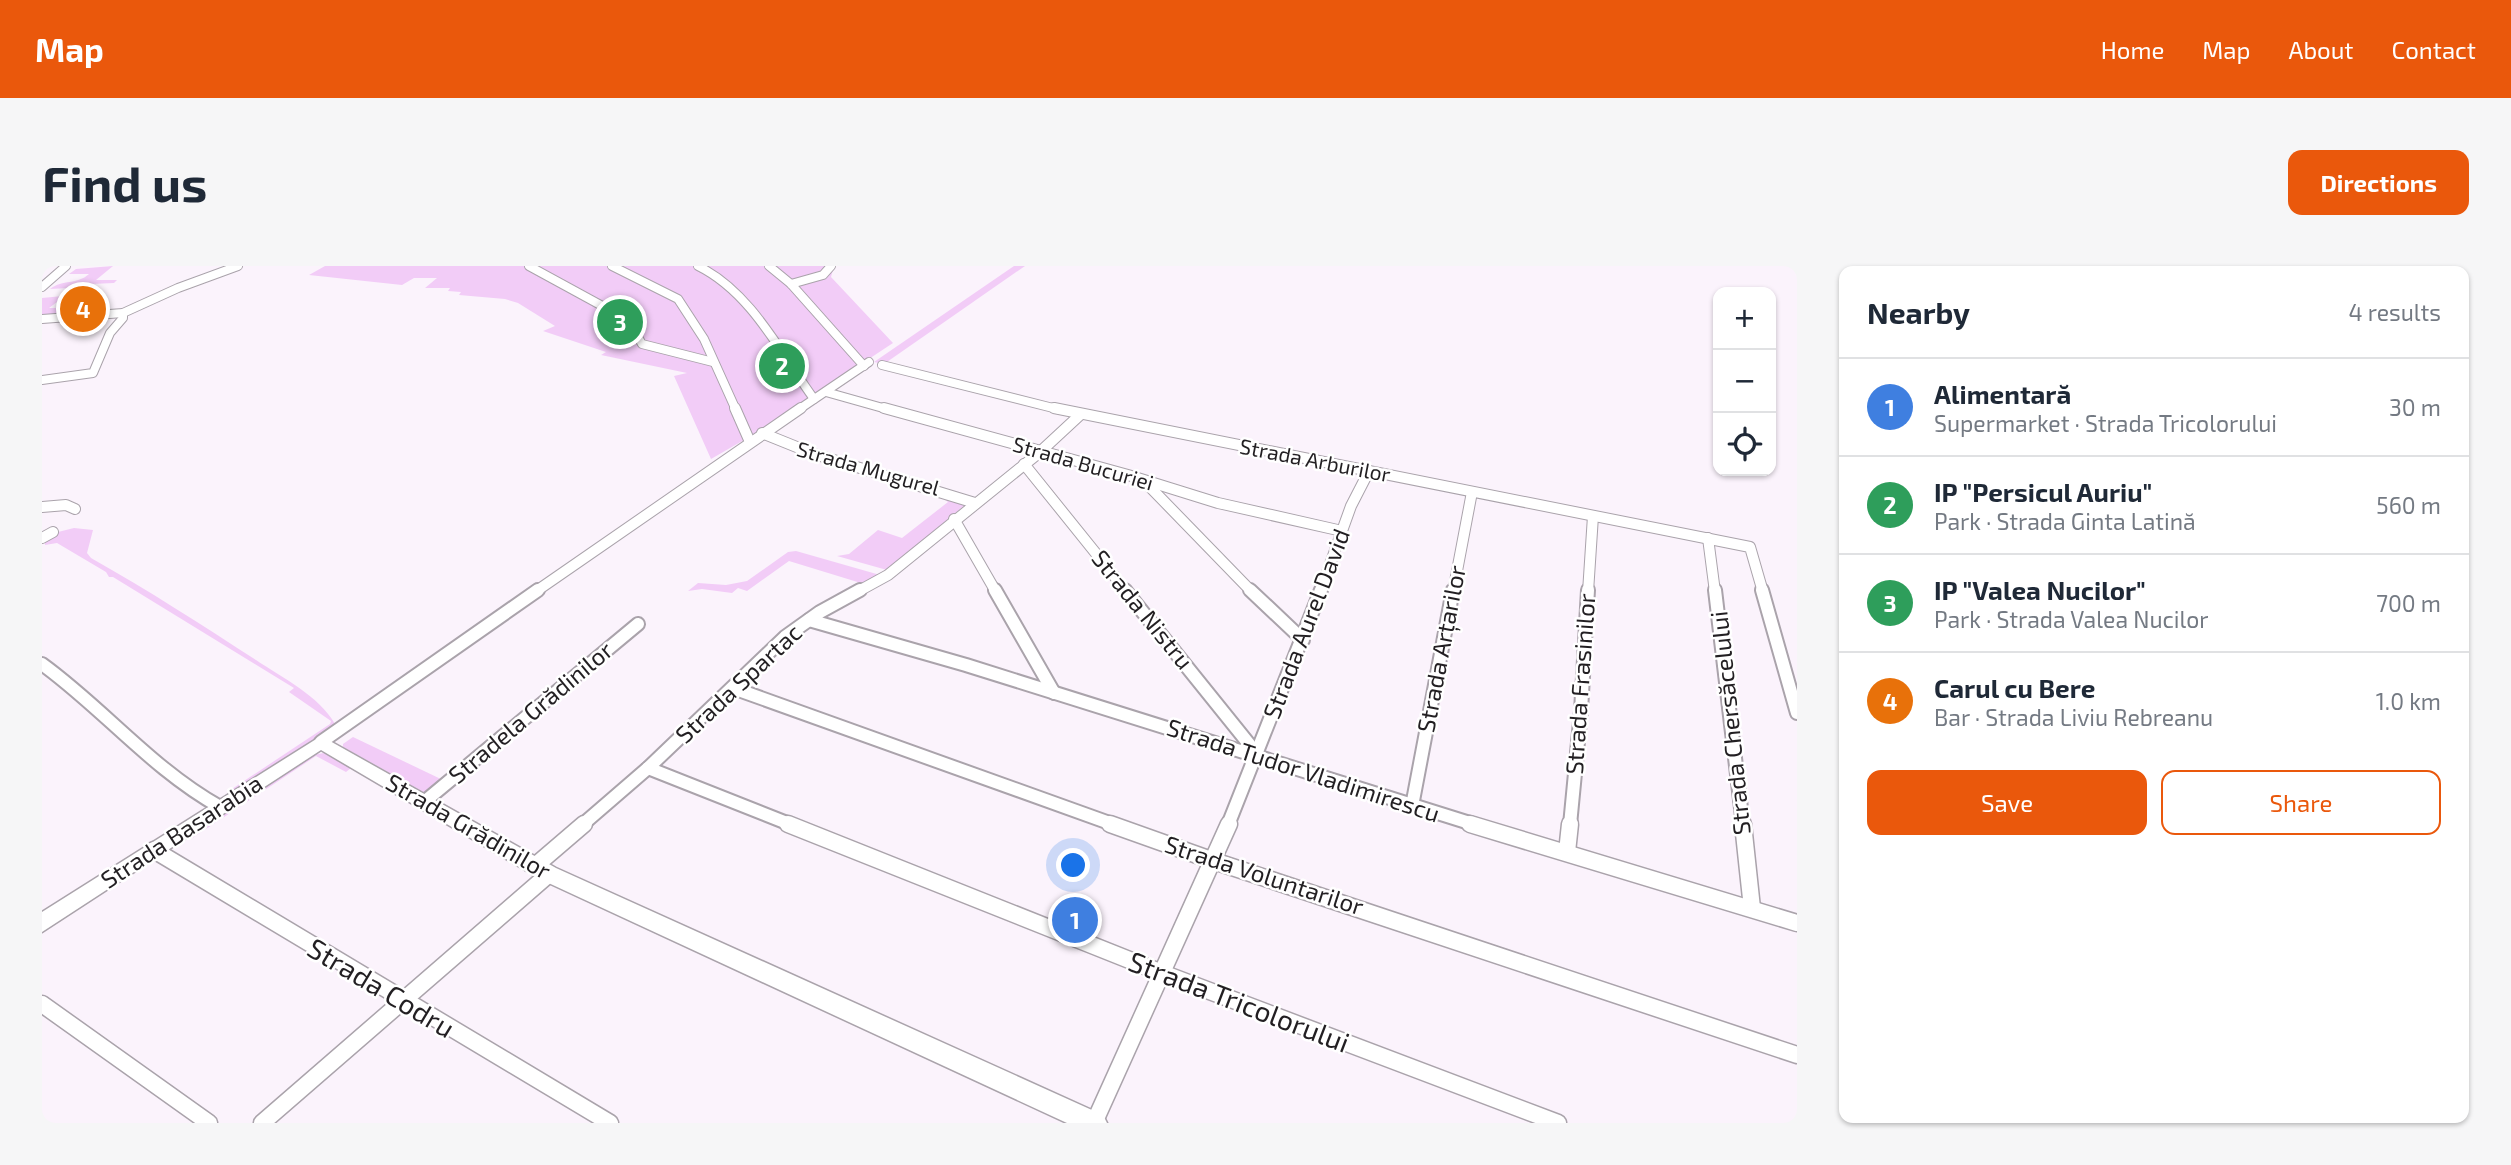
<!DOCTYPE html>
<meta charset="utf-8">
<style>
body{margin:0;font-family:"Exo 2",sans-serif;background:#f6f6f7;color:#1f2937}
.controls{position:absolute;right:21px;top:21px;display:grid;overflow:hidden;border-radius:14px;box-shadow:0 2px 5px #0004}
.controls button{width:63px;height:63px;display:grid;place-items:center;padding:0;border:0;border-bottom:2px solid #e0e1e3;background:#fff;color:#1f2937;font:35px sans-serif}
.you{position:absolute;left:1032px;top:600px;width:24px;height:24px;margin:-18px;border:5px solid #fff;border-radius:50%;background:#1a73e8;box-shadow:0 0 0 10px #1a73e833}
.badge{display:grid;place-items:center;width:46px;height:46px;border-radius:50%;background:#ea580c;color:#fff;font-size:23px;font-weight:700}
.pin{position:absolute;translate:-50% -50%;border:4px solid #fff;box-shadow:0 2px 7px #0006}
.list{margin:0;padding:0;list-style:none}
h2{display:flex;justify-content:space-between;align-items:center;height:91px;margin:0;padding:0 28px;font-size:30px}
h2 small{font-size:23px;font-weight:400;color:#747a83}
.list li{display:grid;grid-template-columns:46px 1fr auto;gap:21px;align-items:center;box-sizing:border-box;height:98px;padding:0 28px;border-top:2px solid #e0e1e3}
.list b{display:block;font-size:26px;white-space:nowrap}
.list p{margin:0;font-size:23px;white-space:nowrap;color:#747a83}
.list em{font-size:23px;font-style:normal;color:#747a83}
.actions{display:flex;gap:14px;padding:21px 28px}
.actions a{flex:1;padding:16px 0;border:2px solid #ea580c;border-radius:14px;text-align:center;font-size:24px;color:#ea580c}
.actions .main{background:#ea580c;color:#fff}
.icon{flex:none;width:38px;height:38px;fill:none;stroke:currentColor;stroke-width:2;stroke-linecap:round;stroke-linejoin:round}
.map{position:relative;flex:none;width:1755px;height:857px;overflow:hidden;border-radius:14px}
header{display:flex;align-items:center;gap:42px;box-sizing:border-box;height:98px;padding:0 35px;background:#ea580c;color:#fff}
header strong{font-size:33px}
nav{display:flex;gap:38px;margin-inline-start:auto;font-size:24px}
.intro{display:flex;align-items:center;justify-content:space-between;box-sizing:border-box;height:168px;padding:0 42px}
h1{margin:0;font-size:49px}
.button{padding:18px 32px;border-radius:14px;background:#ea580c;color:#fff;font-size:24px;font-weight:700}
main{display:flex;gap:42px;padding:0 42px}
aside{flex:1;background:#fff;border-radius:14px;box-shadow:0 2px 5px #0004}
.map>svg:first-child{display:block}
.green{fill:#f2ccf7}
.lines{fill:none;stroke-linecap:round;stroke-linejoin:round}
.street-far3-casing{stroke:#aaa3ab;stroke-width:10}
.street-far2-casing{stroke:#aaa3ab;stroke-width:12}
.street-far1-casing{stroke:#aaa3ab;stroke-width:16}
.street-casing{stroke:#aaa3ab;stroke-width:19}
.secondary-casing{stroke:#aaa3ab;stroke-width:3}
.street-far3{stroke:#fff;stroke-width:8}
.street-far2{stroke:#fff;stroke-width:10}
.street-far1{stroke:#fff;stroke-width:12}
.street{stroke:#fff;stroke-width:16}
.secondary{fill:#fff;fill-rule:evenodd}
.labels{text-anchor:middle;stroke-width:5;stroke-linejoin:round;paint-order:stroke}
.far-street-label{font-size:21px;fill:#221f22;stroke:#fff}
.street-label{font-size:24px;fill:#221f22;stroke:#fff}
.near-street-label{font-size:28px;fill:#221f22;stroke:#fff}
</style>
<header>
<strong>Map</strong>
<nav><a>Home</a><a>Map</a><a>About</a><a>Contact</a></nav>
</header>
<div class="intro"><h1>Find us</h1><a class="button">Directions</a></div>
<main>
<div class="map">
<svg width="1755" height="857" viewBox="0 0 1755 857">
<rect width="100%" height="100%" fill="#fbf3fc"/>
<g class="green">
<path d="M71 0 54 14H75L72 17 49 18 29 35 15 36 7 42H22L11 51 0 52V32L21 30 27 22 8 23C21 13 35 19 47 8H27L34 3Z"/>
<polygon points="283,0 792,0 789,11 851,77 721,163 669,193 632,110 645,107 559,89 564,86 501,65 513,60 476,37 463,33 417,29 419,26 406,25 408,22 383,22 395,12 372,12 360,19 267,9"/>
<polygon points="972,0 983,0 842,98 832,96"/>
<polygon points="896,229 923,239 845,304 795,290 807,288 836,264 860,272 906,236"/>
<path d="M32 262 51 264 45 287 49 292C106 324 160 359 214 394 241 412 277 430 293 458L291 464 275 471 193 525H187L288 458 289 455 247 426 252 422 71 311H67L64 306 15 277 3 279V275L16 266Z"/>
<polygon points="754,285 838,309 822,318 747,295 705,325 696,322 690,327 660,323 646,325 656,317 684,319 705,315 746,286"/>
<polygon points="311,471 403,515 385,527 381,526 301,481 301,478"/>
<polygon points="282,487 309,502 304,506 274,490 149,573 143,570 270,489"/>
</g>
<g class="lines">
<g class="street-far3-casing">
<g id="street-far3">
<polyline points="487,0 586,54 600,78 671,96"/>
<polyline points="570,0 636,33 662,73 694,144"/>
<path d="M656 0C709 26 738 86 772 133"/>
<polyline points="727,0 749,18 822,100"/>
<polyline points="749,18 781,9 789,0"/>
<polyline points="0,21 24,0"/>
<polyline points="0,53 81,47 136,22 196,0"/>
<polyline points="840,99 1019,144"/>
<polyline points="0,114 51,107 68,67 81,52 81,47"/>
<polyline points="784,126 848,144"/>
<polyline points="756,144 827,96"/>
</g>
</g>
<g class="street-far2-casing">
<g id="street-far2">
<polyline points="693,142 708,176"/>
<polyline points="842,142 1086,209 1176,237 1300,265"/>
<polyline points="1012,142 1708,281 1721,326"/>
<polyline points="720,167 772,188 933,237"/>
<polyline points="982,198 1085,326"/>
<polyline points="1106,219 1210,326"/>
<polyline points="0,241 24,239 33,243"/>
<polyline points="912,253 954,326"/>
<polyline points="0,272 11,266"/>
<polyline points="1666,272 1673,326"/>
<polyline points="493,326 759,142"/>
<polyline points="815,326 846,309 998,186 1039,148"/>
<polyline points="1278,326 1309,240 1327,205"/>
<polyline points="1411,326 1430,226"/>
<polyline points="1546,326 1551,250"/>
</g>
</g>
<g class="street-far1-casing">
<g id="street-far1">
<polyline points="953,324 1012,427"/>
<polyline points="1083,324 1207,478 1214,492"/>
<polyline points="1208,324 1261,374"/>
<polyline points="1673,324 1701,559"/>
<polyline points="1720,324 1755,447"/>
<polyline points="767,354 924,399 1434,559"/>
<path d="M0 398C62 443 110 503 178 541"/>
<polyline points="691,422 1073,559"/>
<polyline points="279,476 496,324"/>
<polyline points="606,502 750,559"/>
<polyline points="382,536 596,358"/>
<polyline points="1370,540 1411,324"/>
<polyline points="540,559 606,502 743,371 778,346 818,324"/>
<polyline points="1186,559 1279,324"/>
<polyline points="1528,559 1539,445 1546,324"/>
</g>
</g>
<g class="street-casing">
<g id="street">
<polyline points="746,558 1120,707 1516,857"/>
<polyline points="1068,558 1172,595 1755,789"/>
<polyline points="1428,558 1755,657"/>
<polyline points="1701,558 1710,642"/>
<polyline points="112,584 568,857"/>
<polyline points="1525,586 1528,558"/>
<polyline points="493,600 542,558"/>
<polyline points="0,738 167,857"/>
<polyline points="220,857 507,608"/>
<polyline points="1052,857 1187,558"/>
</g>
</g>
<g class="secondary-casing">
<polygon id="secondary" points="279,470 514,602 1061,849 1065,857 1025,857 500,614 279,484 0,666 0,646"/>
</g>
<use href="#street-far3" class="street-far3"/>
<use href="#street-far2" class="street-far2"/>
<use href="#street-far1" class="street-far1"/>
<use href="#street" class="street"/>
<use href="#secondary" class="secondary"/>
</g>
<g class="labels">
<g class="far-street-label">
<text transform="translate(1273 195) rotate(11)" y="7">Strada Arburilor</text>
<text transform="translate(1041 198) rotate(16)" y="7">Strada Bucuriei</text>
<text transform="translate(826 203) rotate(16)" y="7">Strada Mugurel</text>
</g>
<g class="street-label">
<text transform="translate(1100 344) rotate(51)" y="8">Strada Nistru</text>
<text transform="translate(1265 358) rotate(-69)" y="8">Strada Aurel David</text>
<text transform="translate(1400 383) rotate(-79)" y="8">Strada Arțarilor</text>
<text transform="translate(697 418) rotate(-43)" y="8">Strada Spartac</text>
<text transform="translate(1539 418) rotate(-86)" y="8">Strada Frasinilor</text>
<text transform="translate(489 447) rotate(-40)" y="8">Stradela Grădinilor</text>
<text transform="translate(1689 457) rotate(-96)" y="8">Strada Chersăcelului</text>
<text transform="translate(1261 505) rotate(18)" y="8">Strada Tudor Vladimirescu</text>
<text transform="translate(426 561) rotate(30)" y="8">Strada Grădinilor</text>
<text transform="translate(140 566) rotate(-33)" y="8">Strada Basarabia</text>
<text transform="translate(1222 610) rotate(18)" y="8">Strada Voluntarilor</text>
</g>
<g class="near-street-label">
<text transform="translate(339 722) rotate(31)" y="10">Strada Codru</text>
<text transform="translate(1197 736) rotate(21)" y="10">Strada Tricolorului</text>
</g>
</g>
</svg>
<div class="controls">
<button>+</button>
<button>−</button>
<button><svg class="icon" aria-label="locate" viewBox="0 0 24 24"><circle cx="12" cy="12" r="6"/><path d="M12 2v4M12 18v4M2 12h4M18 12h4"/></svg></button>
</div>
<div class="you"></div>
<div class="pin badge" style="left:1033px;top:654px;background:#3f7fe0">1</div>
<div class="pin badge" style="left:740px;top:100px;background:#2e9e5b">2</div>
<div class="pin badge" style="left:578px;top:56px;background:#2e9e5b">3</div>
<div class="pin badge" style="left:41px;top:43px;background:#e8710a">4</div>
</div>
<aside>
<h2>Nearby<small>4 results</small></h2>
<ul class="list">
<li><span class="badge" style="background:#3f7fe0">1</span><div><b>Alimentară</b><p>Supermarket · Strada Tricolorului</p></div><em>30 m</em></li>
<li><span class="badge" style="background:#2e9e5b">2</span><div><b>IP &quot;Persicul Auriu&quot;</b><p>Park · Strada Ginta Latină</p></div><em>560 m</em></li>
<li><span class="badge" style="background:#2e9e5b">3</span><div><b>IP &quot;Valea Nucilor&quot;</b><p>Park · Strada Valea Nucilor</p></div><em>700 m</em></li>
<li><span class="badge" style="background:#e8710a">4</span><div><b>Carul cu Bere</b><p>Bar · Strada Liviu Rebreanu</p></div><em>1.0 km</em></li>
</ul>
<div class="actions"><a class="main">Save</a><a>Share</a></div>
</aside>
</main>
